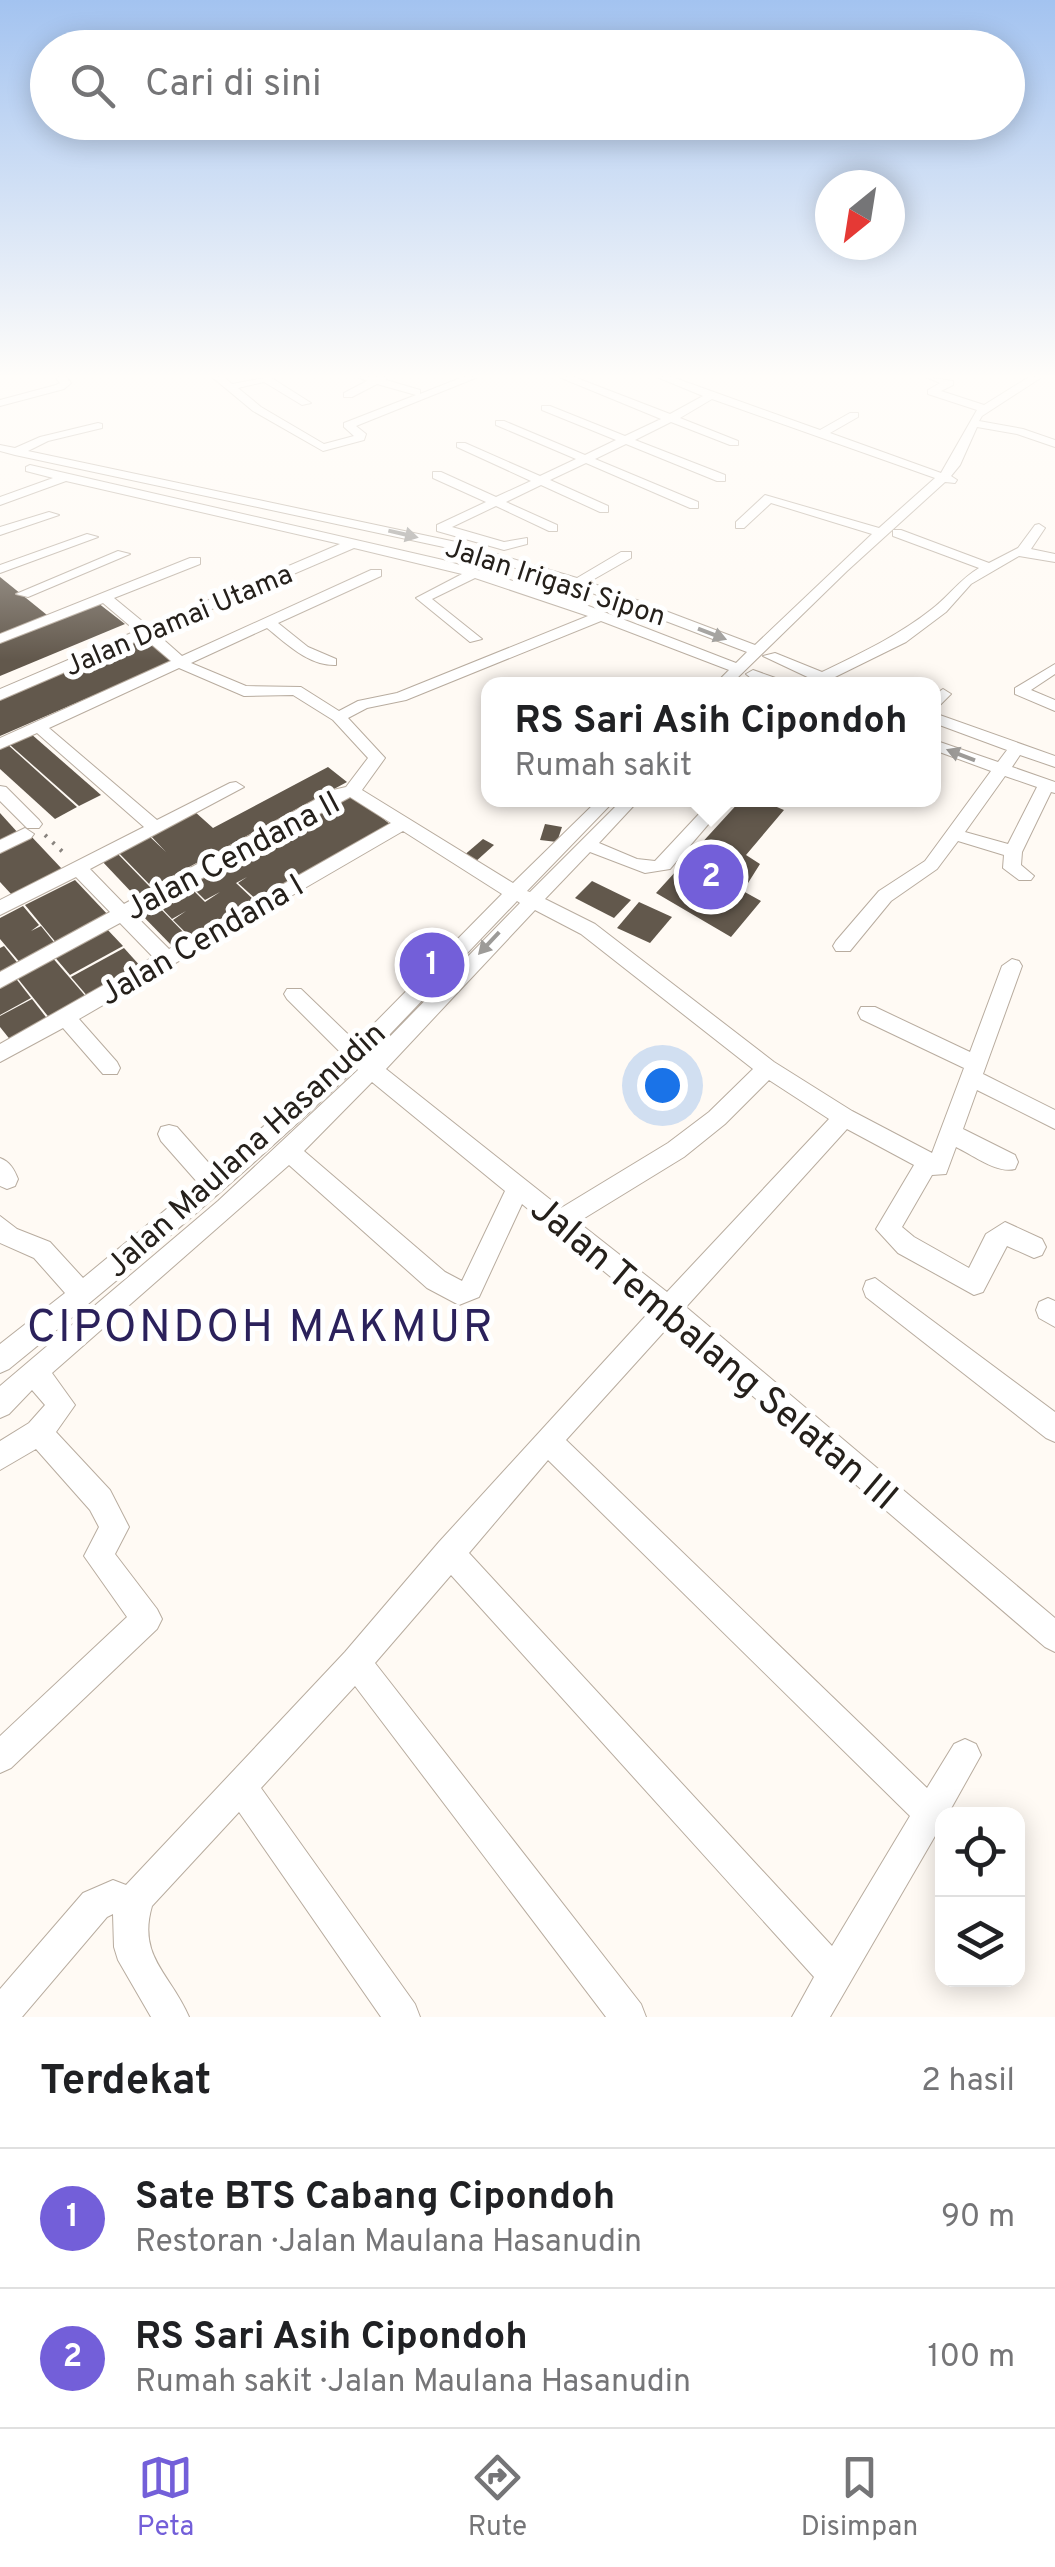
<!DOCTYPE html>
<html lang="id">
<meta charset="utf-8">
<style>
body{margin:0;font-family:Overpass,sans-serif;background:#f6f6f6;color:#202124}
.controls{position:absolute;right:30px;bottom:30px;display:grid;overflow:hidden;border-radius:20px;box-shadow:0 5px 25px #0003}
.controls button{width:90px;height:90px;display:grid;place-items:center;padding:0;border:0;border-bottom:2px solid #e0e0e0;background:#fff;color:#202124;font:50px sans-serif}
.compass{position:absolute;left:815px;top:170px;width:90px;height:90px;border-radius:50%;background:#fff;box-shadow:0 5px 25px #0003;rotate:210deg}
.you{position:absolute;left:662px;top:1085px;width:35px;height:35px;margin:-25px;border:8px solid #fff;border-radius:50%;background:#1a73e8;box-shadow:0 0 0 15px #1a73e833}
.badge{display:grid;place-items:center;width:65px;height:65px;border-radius:50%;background:#735fd9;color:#fff;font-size:32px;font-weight:700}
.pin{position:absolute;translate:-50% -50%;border:5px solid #fff;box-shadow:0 2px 10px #0006}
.popup{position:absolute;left:481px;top:677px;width:460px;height:130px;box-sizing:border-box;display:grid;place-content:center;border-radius:20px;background:#fff;filter:drop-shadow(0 2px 8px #0005);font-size:32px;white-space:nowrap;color:#757577}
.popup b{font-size:38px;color:#202124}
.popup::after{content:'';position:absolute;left:50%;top:100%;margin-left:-20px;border:20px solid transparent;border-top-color:#fff}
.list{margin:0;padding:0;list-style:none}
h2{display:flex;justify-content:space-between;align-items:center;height:130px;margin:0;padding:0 40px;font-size:42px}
h2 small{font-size:32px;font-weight:400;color:#757577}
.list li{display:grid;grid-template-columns:65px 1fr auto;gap:30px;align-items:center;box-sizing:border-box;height:140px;padding:0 40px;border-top:2px solid #e0e0e0}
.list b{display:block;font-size:38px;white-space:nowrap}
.list p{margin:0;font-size:32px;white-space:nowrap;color:#757577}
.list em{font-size:32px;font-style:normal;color:#757577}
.icon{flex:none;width:55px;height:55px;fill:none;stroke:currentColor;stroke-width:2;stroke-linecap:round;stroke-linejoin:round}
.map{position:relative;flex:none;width:1055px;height:2017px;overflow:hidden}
.search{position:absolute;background:#fff;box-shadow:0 5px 25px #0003;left:30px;right:30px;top:30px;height:110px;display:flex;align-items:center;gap:25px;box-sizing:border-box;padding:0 35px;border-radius:55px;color:#757577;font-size:38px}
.sheet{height:410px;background:#fff}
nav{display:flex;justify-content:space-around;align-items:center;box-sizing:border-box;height:140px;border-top:2px solid #e0e0e0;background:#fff;font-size:28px;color:#757577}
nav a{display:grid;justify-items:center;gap:5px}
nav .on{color:#735fd9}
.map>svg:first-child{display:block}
.building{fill:#62584c}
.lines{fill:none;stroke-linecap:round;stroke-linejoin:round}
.minor-casing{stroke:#b8ac9f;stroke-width:2}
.path{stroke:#88837e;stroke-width:4;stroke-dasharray:2.5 8;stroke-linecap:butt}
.minor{fill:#fff;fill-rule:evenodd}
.oneway{fill:#9d9b98}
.labels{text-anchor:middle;stroke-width:10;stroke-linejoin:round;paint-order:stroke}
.far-street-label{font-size:28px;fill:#25201b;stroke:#fff}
.street-label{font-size:32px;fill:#25201b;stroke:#fff}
.near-street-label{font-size:38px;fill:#25201b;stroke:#fff}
.near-quarter-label{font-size:45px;letter-spacing:2.5px;fill:#2b215b;stroke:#fff}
</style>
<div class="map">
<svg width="1055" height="2017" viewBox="0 0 1055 2017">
<rect width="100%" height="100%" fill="#fffaf4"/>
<g class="building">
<polygon points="0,577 47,615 0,634"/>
<polygon points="98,603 125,624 0,676 0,642"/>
<polygon points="146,636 175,660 0,736 0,698"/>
<polygon points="30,733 101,795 79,806 9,744"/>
<polygon points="7,744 77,807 55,819 0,769 0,748"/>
<polygon points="328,767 347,782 152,887 117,851 148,835 166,852 149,834 194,811 213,828"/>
<polygon points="351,793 391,825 258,901 238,883 247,877 236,883 256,902 192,939 173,920 186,911 172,919 154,900 186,883 205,902 220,892 205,900 187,882 249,849 260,859 250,848"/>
<polygon points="741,800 760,800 784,810 746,855 760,864 743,891 761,901 731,937 656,893"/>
<polygon points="0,813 19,834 0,844"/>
<polygon points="545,824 562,827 557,842 540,840"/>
<polygon points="30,835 62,869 12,895 0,882 0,850"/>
<polygon points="483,839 494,845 474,863 462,857"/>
<polygon points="116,852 151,888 135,896 100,859"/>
<polygon points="75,880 110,917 58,945 25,905"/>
<polygon points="592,881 631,900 614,918 575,898"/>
<polygon points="153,901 191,940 175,949 137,910"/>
<polygon points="639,902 672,917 650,943 617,928"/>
<polygon points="23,906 39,925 31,931 41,926 57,946 22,965 0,939 0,918"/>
<polygon points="105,927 123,946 70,975 53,955"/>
<polygon points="4,946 20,966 0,977 0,948"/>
<polygon points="124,948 142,968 89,998 71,977"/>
<polygon points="51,956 88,999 51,1020 15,975"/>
<polygon points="14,976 31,998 0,1015 0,984"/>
<polygon points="32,999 49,1021 12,1042 0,1027 0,1016"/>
</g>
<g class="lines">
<g class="minor-casing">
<g id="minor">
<polygon points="55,377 66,377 71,383 64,389 0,406 0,400 56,385 60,383"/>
<polygon points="212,377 224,377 232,384 270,377 311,403 302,405 264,382 238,388 261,407 324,444 354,436 344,427 344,423 416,395 377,384 352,397 344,397 344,393 367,381 358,377 387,377 386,380 420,390 420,394 463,377 478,377 356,426 366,434 364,440 323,451 253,411"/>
<path d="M559 377H574L670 414 703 396 657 377H672L820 430 850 413H858V417L830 433 941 473 977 410 928 394V390L940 383 926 377 953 381V385L941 391 984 405 1029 377H1042L982 416 979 421 1023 429 1055 440V447L1017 434 977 427 960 465 951 476 957 480 955 483 945 482 847 571 731 684H715L729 670 601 621 406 700 367 708 348 718 385 758 362 790 513 883 598 800H615L527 891 530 892 622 800H639L599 843 637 859 655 861 712 800H729L670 869 645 873 590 852 545 899 595 924 774 1062 852 1111 932 1153 964 1068 861 1019 858 1013 861 1007H875L970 1052 1002 966 1012 959 1019 961 1022 966 983 1074 1055 1110V1129L977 1090 963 1129 1015 1155 1018 1162 1015 1169C997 1174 973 1155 956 1147L946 1174 932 1175 902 1227 914 1237 969 1268 986 1234 1005 1222 1042 1239 1046 1247 1042 1255 1034 1258 1007 1246 983 1292 974 1295 898 1253 876 1229 914 1165 847 1129 686 1307 1055 1618V1652L1045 1647 670 1325 566 1440 927 1788 954 1744 965 1739 976 1744 981 1755 948 1814H942V1824L830 2017H792L814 1977 451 1575 375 1663 641 2004 646 2017H606L355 1686 261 1788 415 2004 420 2017H381L239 1812 152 1906C137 1957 171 1974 189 2017H151L118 1960 114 1947 113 1914 107 1917 22 2017H0V1989L83 1893 113 1880 126 1885 345 1652 439 1542 651 1310 522 1204 479 1297 459 1305 427 1288 289 1165 52 1373 75 1405 56 1432 110 1490 129 1527 115 1554 157 1609 162 1619 157 1629 11 1768 0 1773V1736L127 1617 84 1556 99 1527 90 1510 36 1449 0 1470V1441L29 1423 45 1405 32 1390 9 1414 0 1418V1386L218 1201 358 1070 356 1068C246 1174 128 1272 9 1369L0 1373V1344L65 1293 34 1258 0 1243V1216L17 1229 50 1242 83 1278 198 1183 161 1141 158 1134 161 1127 169 1125 177 1127 215 1170 343 1055 287 999 284 994 287 989H301L356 1042 502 894 403 831 79 1019 117 1062 120 1068 117 1074H103L63 1028 0 1062V1044L153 957 120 923 0 988V972L110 912 76 877 0 915V900L144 827 37 733 0 749V738L171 661 144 638 0 700V689L136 631 103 603 0 643V634L190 558H200V564L114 598 148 626 340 544 66 481 0 505V497L53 478 26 471V467L30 465 443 560 560 595 736 663 747 652 579 588 568 589V584L453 549 15 455 0 451V445L15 448 40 437 98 423 102 424V428L48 441 28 451 456 542 577 578 621 552H631V558L589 582 755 645 872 534 771 503 744 528H736V522L765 495 879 528 935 478 712 399 680 418 738 441V445H730L671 422 635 440 725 475V481H717L626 444 595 459 698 502V508H690L586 463 550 480 608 506V512H600L541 485 506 502 557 525V531H549L496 506 452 527 504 542 527 538V544L504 550 437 531V525L486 502 433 478V472H441L496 497 531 481 457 447V443H465L540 476 576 459 496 425V421H504L585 455 616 440 542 410V406H550L625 436 661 419ZM354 548 462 574 416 598 470 642 482 639 432 599 475 578 588 616 397 693 358 701 339 711 301 687 246 686 191 663 267 628C287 644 309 666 336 665V659L308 647 278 623 381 576V570H371L182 656 156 633ZM179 668 244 696 293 695 333 720 368 758 346 787 333 790 124 904 90 869 244 787 236 782 230 783 157 820 49 728ZM350 797 391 823 169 949 135 915ZM517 901 520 903 371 1056 370 1055ZM535 910 581 934 753 1069 709 1112 668 1143 561 1208 386 1069ZM769 1080 829 1119 667 1292 578 1222 684 1157 725 1124ZM372 1082 505 1191 462 1281 445 1272 304 1151ZM548 1460 910 1816 832 1946 469 1553Z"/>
<polygon points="49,512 59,515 0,535 0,527"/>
<path d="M1039 524 1045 528 1031 549 1055 554V562L1019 556 971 584 946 612 906 642 835 677 847 684 816 681 763 656 775 653 822 672C861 653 898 636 932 609 949 596 960 579 979 568L893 536V530H901L989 563 1018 548 1035 525Z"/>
<polygon points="87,534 98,537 0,573 0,565"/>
<polygon points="118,551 130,554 28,597 16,594"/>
<polygon points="1055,664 1055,674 1031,690 1055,700 1055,711 1015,694 1015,688"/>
<path d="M753 670 784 681 787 684C772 685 757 684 746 674Z"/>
<polygon points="943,689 951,694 939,706 934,707 934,695"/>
<path d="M934 713 1055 756V767L1020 755 1012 767 1055 782V793L1051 792 1022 852 1021 865 1034 876 1031 880H1019L1003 868 1004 855 958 841 937 869 891 901 850 951H836L833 946 836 941 879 891 925 861 991 771 934 750V740L998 762 1007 750 934 723ZM1005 776 1037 787 1008 844 965 832Z"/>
<polygon points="0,786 6,787 39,820 42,824 39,828 27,828 0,801"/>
<polygon points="25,828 34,834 31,838 0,853 0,840"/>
<path d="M0 1158C10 1162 14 1169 18 1179L15 1186 7 1189 0 1186Z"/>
<polygon points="875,1278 1055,1412 1055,1442 1046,1438 866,1297 863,1289 866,1281"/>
<polygon points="1048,1298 1055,1301 1055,1327 1039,1318 1036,1310 1039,1302"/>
</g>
</g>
<polyline class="path" points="45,835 67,856"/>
<use href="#minor" class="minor"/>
</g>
<defs><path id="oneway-solid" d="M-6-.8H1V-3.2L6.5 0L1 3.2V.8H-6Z" transform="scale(2.5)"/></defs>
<g class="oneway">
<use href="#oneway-solid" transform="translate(403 534) rotate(13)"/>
<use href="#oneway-solid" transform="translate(712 634) rotate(21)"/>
<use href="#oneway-solid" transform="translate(961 755) rotate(-159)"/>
<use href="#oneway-solid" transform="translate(489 943) rotate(133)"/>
</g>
<linearGradient id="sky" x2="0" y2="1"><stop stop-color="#a3c3f0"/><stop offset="0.57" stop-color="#fffdfa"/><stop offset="1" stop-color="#fffdfa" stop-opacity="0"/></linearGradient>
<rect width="1055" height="660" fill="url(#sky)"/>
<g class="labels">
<g class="far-street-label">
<text transform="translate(556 581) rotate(18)" y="10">Jalan Irigasi Sipon</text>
<text transform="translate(178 619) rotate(-23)" y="10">Jalan Damai Utama</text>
</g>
<g class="street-label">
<text transform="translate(232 855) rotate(-28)" y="11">Jalan Cendana II</text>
<text transform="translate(201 939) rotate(-30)" y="11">Jalan Cendana I</text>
<text transform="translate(245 1149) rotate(-42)" y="11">Jalan Maulana Hasanudin</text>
</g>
<g class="near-street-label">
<text transform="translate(715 1352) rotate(40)" y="13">Jalan Tembalang Selatan III</text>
</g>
<g class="near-quarter-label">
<text x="261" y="1341">CIPONDOH MAKMUR</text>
</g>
</g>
</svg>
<div class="controls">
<button><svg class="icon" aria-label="locate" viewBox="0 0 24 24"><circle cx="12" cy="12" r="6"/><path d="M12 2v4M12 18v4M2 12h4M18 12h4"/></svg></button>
<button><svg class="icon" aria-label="layers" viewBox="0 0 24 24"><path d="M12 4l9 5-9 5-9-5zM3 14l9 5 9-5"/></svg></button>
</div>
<svg class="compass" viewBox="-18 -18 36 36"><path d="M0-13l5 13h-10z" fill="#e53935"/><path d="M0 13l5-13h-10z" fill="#757577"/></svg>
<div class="you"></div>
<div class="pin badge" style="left:432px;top:965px">1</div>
<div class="pin badge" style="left:711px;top:877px">2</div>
<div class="popup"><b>RS Sari Asih Cipondoh</b>Rumah sakit</div>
<div class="search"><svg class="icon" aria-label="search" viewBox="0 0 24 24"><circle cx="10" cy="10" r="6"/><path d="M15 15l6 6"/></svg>Cari di sini</div>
</div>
<section class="sheet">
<h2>Terdekat<small>2 hasil</small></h2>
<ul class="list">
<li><span class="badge">1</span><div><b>Sate BTS Cabang Cipondoh</b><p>Restoran · Jalan Maulana Hasanudin</p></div><em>90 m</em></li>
<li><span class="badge">2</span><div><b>RS Sari Asih Cipondoh</b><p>Rumah sakit · Jalan Maulana Hasanudin</p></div><em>100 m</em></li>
</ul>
</section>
<nav>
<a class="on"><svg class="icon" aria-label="map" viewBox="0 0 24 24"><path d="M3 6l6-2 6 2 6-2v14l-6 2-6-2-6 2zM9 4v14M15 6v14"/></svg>Peta</a>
<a><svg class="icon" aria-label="directions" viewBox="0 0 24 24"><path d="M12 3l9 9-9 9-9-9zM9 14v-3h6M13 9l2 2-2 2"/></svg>Rute</a>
<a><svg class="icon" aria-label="saved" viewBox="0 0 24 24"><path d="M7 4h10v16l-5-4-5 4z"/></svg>Disimpan</a>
</nav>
